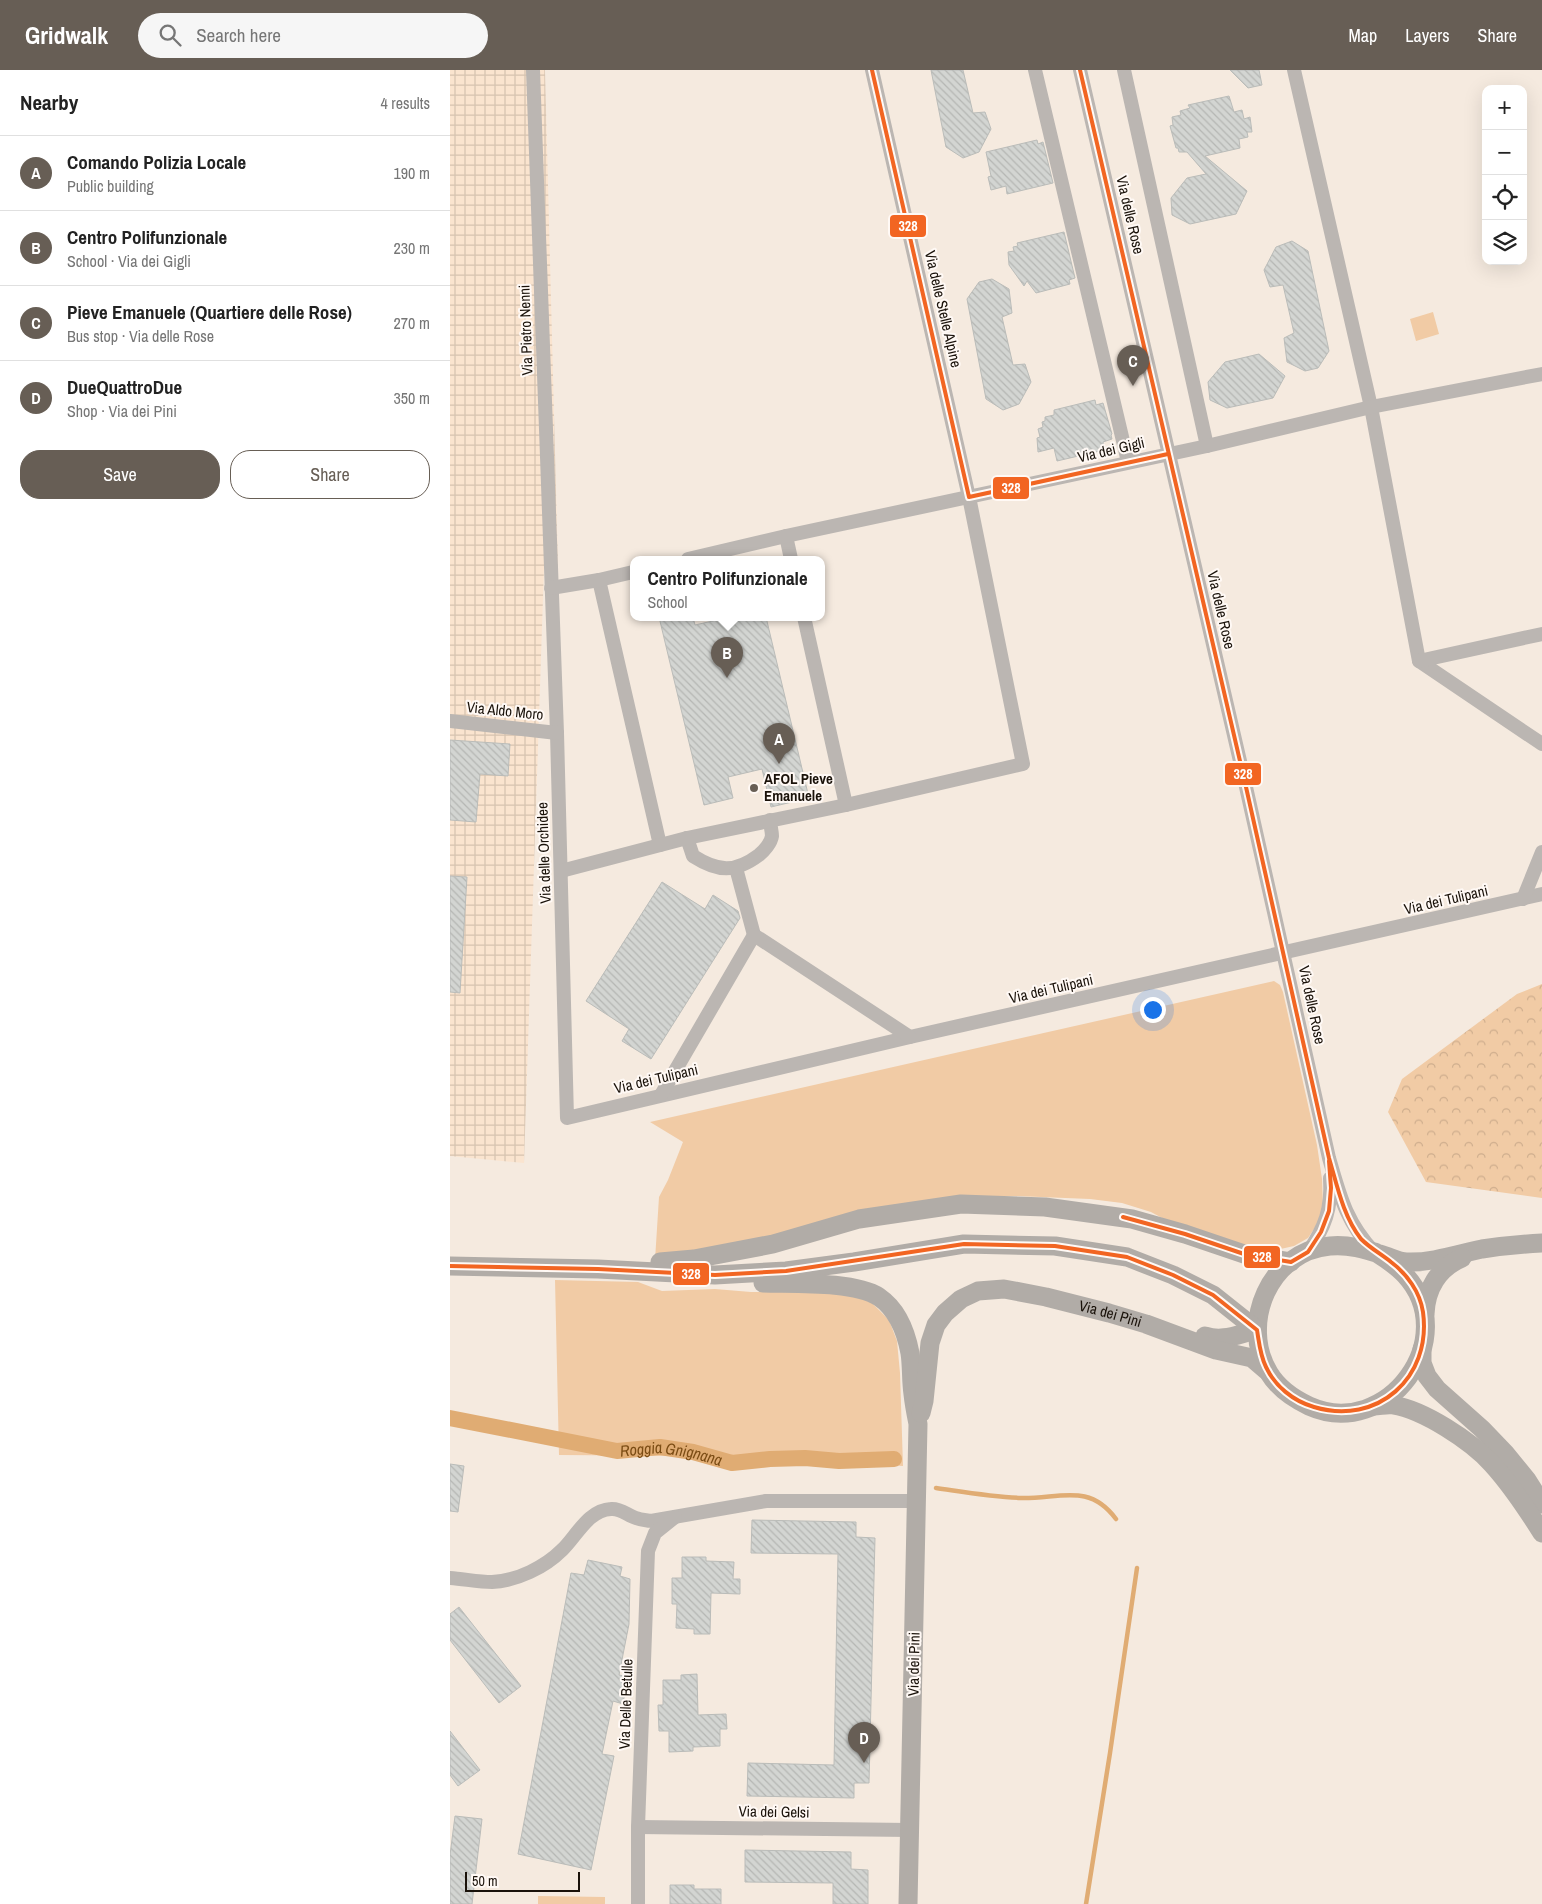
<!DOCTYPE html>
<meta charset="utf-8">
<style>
body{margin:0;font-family:"Archivo Narrow",sans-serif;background:#f6f6f6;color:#222}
.controls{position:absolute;right:15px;top:15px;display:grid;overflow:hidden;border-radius:10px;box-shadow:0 5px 20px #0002}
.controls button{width:45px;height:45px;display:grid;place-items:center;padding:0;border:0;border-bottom:1px solid #e0e0e0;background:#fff;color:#222;font:25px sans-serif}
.scale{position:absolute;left:15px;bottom:12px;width:115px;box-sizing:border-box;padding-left:5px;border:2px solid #1a120a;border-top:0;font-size:14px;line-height:18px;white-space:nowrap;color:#1a120a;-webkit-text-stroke:4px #fff9f5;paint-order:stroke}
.you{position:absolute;left:702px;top:939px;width:18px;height:18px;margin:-12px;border:4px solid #fff;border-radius:50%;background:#1a73e8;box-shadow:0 0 0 8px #1a73e833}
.badge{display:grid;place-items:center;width:32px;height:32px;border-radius:50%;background:#675e55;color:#fff;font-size:16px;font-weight:700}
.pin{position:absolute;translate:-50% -41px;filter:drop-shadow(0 1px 2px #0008)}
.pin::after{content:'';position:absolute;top:26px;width:18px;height:15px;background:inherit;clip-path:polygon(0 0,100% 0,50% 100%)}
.popup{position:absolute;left:180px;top:486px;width:195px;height:65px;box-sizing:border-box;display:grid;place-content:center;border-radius:10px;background:#fff;filter:drop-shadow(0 1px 4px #0005);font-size:16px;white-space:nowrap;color:#767676}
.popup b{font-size:19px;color:#222}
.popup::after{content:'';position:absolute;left:50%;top:100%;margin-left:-10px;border:10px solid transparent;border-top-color:#fff}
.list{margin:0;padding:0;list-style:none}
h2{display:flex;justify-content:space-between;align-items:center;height:65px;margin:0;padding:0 20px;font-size:21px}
h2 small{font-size:16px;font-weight:400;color:#767676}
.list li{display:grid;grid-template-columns:32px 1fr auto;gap:15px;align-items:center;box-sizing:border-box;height:75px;padding:0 20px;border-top:1px solid #e0e0e0}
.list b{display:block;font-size:19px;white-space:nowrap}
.list p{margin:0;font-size:16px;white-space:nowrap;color:#767676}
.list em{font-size:16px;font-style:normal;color:#767676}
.actions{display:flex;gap:10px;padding:15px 20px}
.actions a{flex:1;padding:11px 0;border:1px solid #675e55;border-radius:20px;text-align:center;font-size:18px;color:#675e55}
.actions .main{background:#675e55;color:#fff}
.icon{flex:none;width:28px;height:28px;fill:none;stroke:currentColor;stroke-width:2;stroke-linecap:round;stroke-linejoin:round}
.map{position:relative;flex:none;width:1092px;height:1834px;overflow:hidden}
header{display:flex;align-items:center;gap:30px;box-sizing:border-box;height:70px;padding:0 25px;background:#675e55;color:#fff}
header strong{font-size:24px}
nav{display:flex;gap:28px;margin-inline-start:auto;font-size:18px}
.search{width:350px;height:45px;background:#f6f6f6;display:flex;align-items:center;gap:12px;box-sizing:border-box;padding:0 18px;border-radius:28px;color:#767676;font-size:19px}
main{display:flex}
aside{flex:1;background:#fff}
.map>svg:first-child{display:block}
.industrial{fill:url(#industrial-grid)}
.green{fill:#f1cba5}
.forest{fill:url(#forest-crowns)}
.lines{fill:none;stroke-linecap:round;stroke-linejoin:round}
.stream{stroke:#e0ac73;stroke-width:4.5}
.canal{stroke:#e0ac73;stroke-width:16}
.building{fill:url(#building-back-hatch);stroke:#babcb9}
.street{stroke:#bbb6b2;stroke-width:14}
.secondary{stroke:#b1aca7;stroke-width:19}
.bus-1-casing{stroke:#fff9f5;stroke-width:8}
.bus-1{stroke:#f26522;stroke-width:4}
.poi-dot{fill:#675e55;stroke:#fff9f5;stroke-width:2}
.labels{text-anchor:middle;stroke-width:4;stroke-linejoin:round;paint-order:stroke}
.street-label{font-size:15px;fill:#1a120a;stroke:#fff9f5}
.poi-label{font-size:15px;font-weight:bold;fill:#1a120a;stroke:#fff9f5;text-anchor:start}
.water-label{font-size:16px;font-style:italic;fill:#7b4c14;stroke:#fff9f5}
.line-badge{stroke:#fff9f5;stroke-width:2}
.badge-label{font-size:14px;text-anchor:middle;font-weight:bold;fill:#fff}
</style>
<header>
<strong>Gridwalk</strong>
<div class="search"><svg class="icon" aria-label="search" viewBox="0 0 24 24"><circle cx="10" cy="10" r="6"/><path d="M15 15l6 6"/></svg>Search here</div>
<nav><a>Map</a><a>Layers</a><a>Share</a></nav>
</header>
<main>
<aside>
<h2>Nearby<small>4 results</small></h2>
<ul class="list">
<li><span class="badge">A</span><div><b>Comando Polizia Locale</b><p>Public building</p></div><em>190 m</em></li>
<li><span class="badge">B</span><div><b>Centro Polifunzionale</b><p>School · Via dei Gigli</p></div><em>230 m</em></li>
<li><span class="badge">C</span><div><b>Pieve Emanuele (Quartiere delle Rose)</b><p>Bus stop · Via delle Rose</p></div><em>270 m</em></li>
<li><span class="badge">D</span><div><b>DueQuattroDue</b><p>Shop · Via dei Pini</p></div><em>350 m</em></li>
</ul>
<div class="actions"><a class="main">Save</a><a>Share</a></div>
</aside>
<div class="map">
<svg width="1092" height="1834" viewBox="0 0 1092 1834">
<defs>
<pattern id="industrial-grid" width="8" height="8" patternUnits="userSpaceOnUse" patternTransform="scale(1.25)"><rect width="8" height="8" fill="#fae4cf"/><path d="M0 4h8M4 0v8" fill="none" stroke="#d6c3b0"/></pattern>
<pattern id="forest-crowns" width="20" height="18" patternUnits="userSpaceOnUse" patternTransform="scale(1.25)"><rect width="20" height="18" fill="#f1cba5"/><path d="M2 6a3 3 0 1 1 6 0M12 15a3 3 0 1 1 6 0" fill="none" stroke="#cead8d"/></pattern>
<pattern id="building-back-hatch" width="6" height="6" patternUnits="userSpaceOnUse" patternTransform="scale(1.25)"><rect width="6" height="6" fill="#d3d5d2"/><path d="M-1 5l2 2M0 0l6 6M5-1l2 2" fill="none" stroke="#b5b6b3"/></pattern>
</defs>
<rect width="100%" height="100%" fill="#f5eadf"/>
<polygon class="industrial" points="0,0 95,0 108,497 94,498 74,1093 0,1086"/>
<g class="green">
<polygon points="983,242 989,264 966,271 960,249"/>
<polygon points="824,911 830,915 833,922 867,1075 872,1109 873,1137 868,1153 858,1168 844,1176 826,1180 805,1179 725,1155 701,1142 672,1133 640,1129 564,1126 513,1128 205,1190 209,1127 218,1110 233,1072 200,1052"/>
<polygon points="105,1210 188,1212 212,1221 265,1219 301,1222 375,1222 405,1225 422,1233 439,1250 447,1271 450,1303 453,1396 354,1391 276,1396 246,1386 109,1385"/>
<polygon points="88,1826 155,1827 155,1834 88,1834"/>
</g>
<polygon class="forest" points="1092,914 1092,1128 976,1112 938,1042 952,1009 1067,924"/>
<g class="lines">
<g class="stream">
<path d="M486 1418C514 1422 543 1427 571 1428 609 1429 639 1412 666 1449"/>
<polyline points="636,1834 660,1683 687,1498"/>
</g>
<path class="canal" id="s1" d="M0 1348 167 1381 210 1377 243 1382 282 1393 320 1389 355 1388 389 1391 444 1389"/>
</g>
<g class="building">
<polygon points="481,0 513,0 523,43 535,42 541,59 529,82 513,88 496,77"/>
<polygon points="780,0 809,0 812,15 798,18"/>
<polygon points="779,26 784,42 792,40 794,49 800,47 802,62 797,62 798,67 789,69 790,78 755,86 797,121 786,144 740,154 722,145 721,128 737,108 756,104 737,82 729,82 728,78 726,78 720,56 723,55 722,47 731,45 730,41 740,38 738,35"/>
<polygon points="587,70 588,74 593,72 603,113 557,124 556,116 541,120 538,107 541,106 536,82"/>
<polygon points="614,162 625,208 619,210 620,214 586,223 577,211 574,216 559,195 558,182 564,181 563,177 568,176 567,173"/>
<polygon points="842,171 858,181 879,281 868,298 855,301 837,292 834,268 844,263 833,215 820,217 814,200 826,177"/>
<polygon points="542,209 559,219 562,243 552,247 563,295 575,294 581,312 569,334 553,340 536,329 517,229 529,212"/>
<polygon points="809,284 835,306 823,328 777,338 760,330 758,312 775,292"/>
<polygon points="645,330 646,335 653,333 662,364 661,365 662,369 653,372 654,380 607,391 604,378 588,382 587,368 590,367 588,359 593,357 592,352 595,351 595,347 604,345 604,340"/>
<polygon points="209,547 243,547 245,555 280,547 316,547 359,728 321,737 312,699 278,707 283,728 254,735"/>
<polygon points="0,670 60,674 58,706 30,704 26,752 0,750"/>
<polygon points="0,806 17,807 10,923 0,922"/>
<polygon points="212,812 255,839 263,825 288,841 290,848 201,989 172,971 179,959 136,931"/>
<polygon points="0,1394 14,1396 8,1442 0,1441"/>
<polygon points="302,1450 406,1452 406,1467 425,1468 419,1713 404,1713 404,1728 297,1726 298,1693 384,1695 388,1484 301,1483"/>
<polygon points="232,1487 256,1487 256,1491 284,1492 283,1509 290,1509 290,1524 261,1523 260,1564 244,1564 244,1559 226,1558 227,1534 222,1534 222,1508 232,1508"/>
<polygon points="138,1490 172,1497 170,1506 180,1509 179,1554 169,1605 178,1607 173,1634 163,1631 152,1684 164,1686 141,1800 68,1784 121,1503 134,1505"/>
<polygon points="9,1537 71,1616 49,1633 0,1570 0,1544"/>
<polygon points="247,1604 248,1645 276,1644 277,1659 270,1659 270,1676 243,1677 243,1681 219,1682 219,1661 209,1661 208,1635 213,1635 213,1610 231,1610 231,1605"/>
<polygon points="0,1661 30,1700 8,1716 0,1705"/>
<polygon points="5,1746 32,1749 22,1834 0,1834 0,1785"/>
<polygon points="295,1780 401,1782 401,1799 418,1800 418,1834 383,1834 383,1813 295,1812"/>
<polygon points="220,1815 244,1815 244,1819 271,1819 271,1834 220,1834"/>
</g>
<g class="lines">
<g class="street">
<polyline points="83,0 107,663 117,1048 460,967 1092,824"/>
<polyline points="585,0 678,392"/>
<path d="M630 0 796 717 879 1088C890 1126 896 1152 924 1182"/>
<polyline points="674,0 757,376"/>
<polyline points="844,0 921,337 969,591 1092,674"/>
<polyline points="336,466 341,489"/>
<polyline points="238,489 336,466 757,376 921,337 1092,304"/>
<polyline points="149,510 210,775"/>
<polyline points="101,518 149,510 183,502"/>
<polyline points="354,547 396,735"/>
<polyline points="969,591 1092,564"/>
<polyline points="0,651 107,663"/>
<path d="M237 768 243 786C268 802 285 803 309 785 314 781 321 773 322 766 322 761 320 755 320 750"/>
<polyline points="286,798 304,865 460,967"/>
<polyline points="111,801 237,768 396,735 573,694 519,427 422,0"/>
<polyline points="1073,829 1092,782"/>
<polyline points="211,1025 304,865"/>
<path d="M858 1182C875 1157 882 1139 880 1108"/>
<path d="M0 1508C14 1509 29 1512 42 1512 67 1511 95 1497 112 1480 126 1467 138 1440 161 1439 171 1438 178 1446 186 1448 191 1450 196 1450 201 1451L316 1431H466"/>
<polyline points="188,1757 460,1760"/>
<polyline points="188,1834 188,1757 198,1481 205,1463 225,1447"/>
</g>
<g class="secondary">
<path d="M925 1182C936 1189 946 1195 955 1205 1013 1268 937 1371 859 1336 842 1328 828 1318 819 1303 789 1253 820 1181 880 1176 900 1174 917 1180 936 1186 942 1188 950 1192 957 1192 982 1193 1008 1184 1032 1179 1052 1176 1072 1174 1092 1173"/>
<polyline points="210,1192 244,1189 323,1174 409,1149 511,1134 595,1137 682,1149 735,1164 794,1184 841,1192"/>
<polyline points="0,1196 148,1199 265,1205 336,1201 404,1192 514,1174 605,1176 677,1187 723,1205 763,1225 807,1260"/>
<path d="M313 1213C344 1214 404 1211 429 1227 448 1240 456 1262 460 1283 462 1296 461 1311 463 1324 464 1334 466 1344 468 1354L458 1834"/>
<path d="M975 1244C976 1219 988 1198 1012 1188"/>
<path d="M755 1266C773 1272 788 1264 807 1260"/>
<polyline points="972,1279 972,1293 977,1306 987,1319 1032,1359 1055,1383 1077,1410 1092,1434"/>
<path d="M924 1336C930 1336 937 1334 943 1335 974 1340 1021 1371 1042 1394 1061 1415 1077 1439 1092 1463"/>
<path id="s2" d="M471 1343 474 1331 480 1273 486 1255 495 1243 511 1229 528 1221 554 1219 596 1227 659 1243 696 1254 766 1280 802 1288 816 1300"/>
</g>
<g class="bus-1-casing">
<g id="bus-1">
<polyline points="422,0 519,427 718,384"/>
<polyline points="673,1147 735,1164 794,1184 841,1192 858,1182 871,1162 879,1141 881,1118 879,1091"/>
<path d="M0 1196 148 1199 265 1205 336 1201 514 1174 605 1176 677 1187 723 1205 763 1225 807 1260C809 1272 810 1285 816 1297 825 1316 843 1331 864 1337 927 1356 982 1308 973 1242 970 1222 957 1204 941 1192 931 1184 920 1178 911 1169 893 1146 887 1115 879 1088L796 717 630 0"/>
</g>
</g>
<use href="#bus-1" class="bus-1"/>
</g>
<circle class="poi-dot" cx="304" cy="718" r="5"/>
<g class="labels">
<g class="street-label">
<text transform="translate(680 145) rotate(77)" y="5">Via delle Rose</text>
<text transform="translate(493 239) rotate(77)" y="5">Via delle Stelle Alpine</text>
<text transform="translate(76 260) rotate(-92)" y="5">Via Pietro Nenni</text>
<text transform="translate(661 380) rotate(-13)" y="5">Via dei Gigli</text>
<text transform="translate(771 540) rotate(77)" y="5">Via delle Rose</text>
<text transform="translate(55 641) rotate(6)" y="5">Via Aldo Moro</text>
<text transform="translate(94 783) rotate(-92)" y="5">Via delle Orchidee</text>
<text transform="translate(996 830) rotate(-13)" y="5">Via dei Tulipani</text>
<text transform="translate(601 919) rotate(-13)" y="5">Via dei Tulipani</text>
<text transform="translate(862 935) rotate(78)" y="5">Via delle Rose</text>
<text transform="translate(206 1009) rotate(-13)" y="5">Via dei Tulipani</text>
<text dy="5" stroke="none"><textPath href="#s2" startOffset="280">Via dei Pini</textPath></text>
<text transform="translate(464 1594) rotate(-89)" y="5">Via dei Pini</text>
<text transform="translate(176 1634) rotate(-88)" y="5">Via Delle Betulle</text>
<text transform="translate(324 1742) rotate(1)" y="5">Via dei Gelsi</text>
</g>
<g class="poi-label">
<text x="314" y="714">AFOL Pieve<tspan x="314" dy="17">Emanuele</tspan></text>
</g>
<g class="water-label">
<text dy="6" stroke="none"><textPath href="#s1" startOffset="225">Roggia Gnignana</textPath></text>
</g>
</g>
<g class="line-badge">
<rect x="439" y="144" width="38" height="24" rx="5" fill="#f26522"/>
<rect x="542" y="406" width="38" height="24" rx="5" fill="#f26522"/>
<rect x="774" y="692" width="38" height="24" rx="5" fill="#f26522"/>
<rect x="793" y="1175" width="38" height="24" rx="5" fill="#f26522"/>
<rect x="222" y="1192" width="38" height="24" rx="5" fill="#f26522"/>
</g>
<g class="badge-label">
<text x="458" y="161">328</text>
<text x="561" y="423">328</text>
<text x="793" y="709">328</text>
<text x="812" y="1192">328</text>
<text x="241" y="1209">328</text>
</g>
</svg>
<div class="controls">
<button>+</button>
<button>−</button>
<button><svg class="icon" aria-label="locate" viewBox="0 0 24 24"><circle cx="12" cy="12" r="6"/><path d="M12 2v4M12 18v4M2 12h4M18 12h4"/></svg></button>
<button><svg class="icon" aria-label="layers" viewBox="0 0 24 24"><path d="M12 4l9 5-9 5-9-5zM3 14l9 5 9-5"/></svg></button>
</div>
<div class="scale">50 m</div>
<div class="you"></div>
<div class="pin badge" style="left:329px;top:694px">A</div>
<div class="pin badge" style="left:277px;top:608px">B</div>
<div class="popup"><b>Centro Polifunzionale</b>School</div>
<div class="pin badge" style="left:683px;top:316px">C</div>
<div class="pin badge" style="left:414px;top:1693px">D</div>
</div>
</main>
